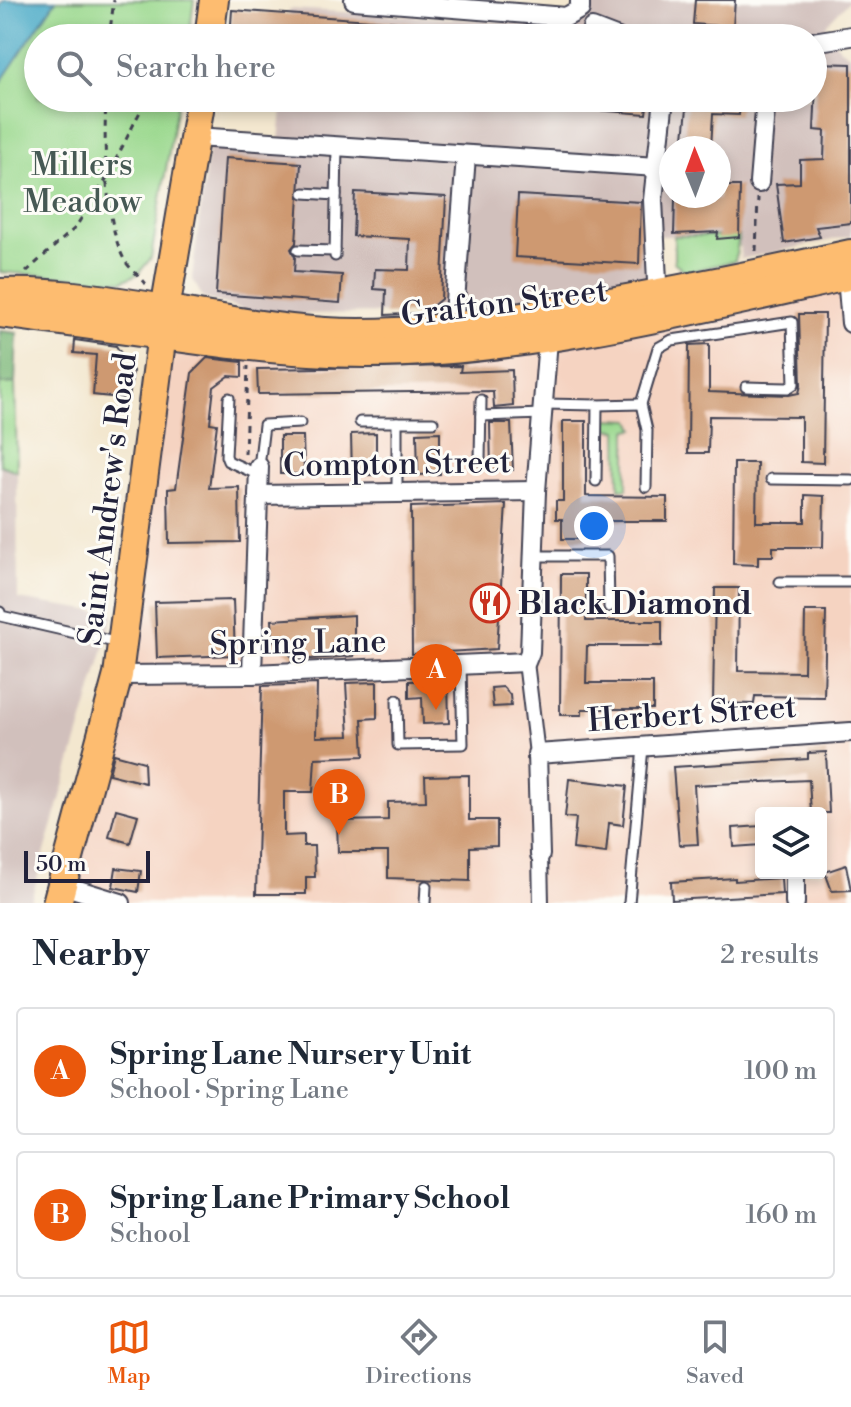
<!DOCTYPE html>
<meta charset="utf-8">
<style>
body{margin:0;font-family:"Libre Bodoni",serif;background:#f6f6f7;color:#1f2937}
.controls{position:absolute;right:24px;bottom:24px;display:grid;overflow:hidden;border-radius:8px;box-shadow:0 4px 12px #0003}
.controls button{width:72px;height:72px;display:grid;place-items:center;padding:0;border:0;border-bottom:2px solid #e0e1e3;background:#fff;color:#1f2937;font:40px sans-serif}
.compass{position:absolute;left:659px;top:136px;width:72px;height:72px;border-radius:50%;background:#fff;box-shadow:0 4px 12px #0003;rotate:359deg}
.scale{position:absolute;left:24px;bottom:20px;width:126px;box-sizing:border-box;padding-left:8px;border:4px solid #22223b;border-top:0;font-size:22px;line-height:28px;white-space:nowrap;color:#22223b;-webkit-text-stroke:6px #fdfcf7;paint-order:stroke}
.you{position:absolute;left:594px;top:526px;width:28px;height:28px;margin:-20px;border:6px solid #fff;border-radius:50%;background:#1a73e8;box-shadow:0 0 0 12px #1a73e833}
.badge{display:grid;place-items:center;width:52px;height:52px;border-radius:50%;background:#ea580c;color:#fff;font-size:26px;font-weight:700}
.pin{position:absolute;translate:-50% -66px;filter:drop-shadow(0 2px 4px #0008)}
.pin::after{content:'';position:absolute;top:42px;width:28px;height:24px;background:inherit;clip-path:polygon(0 0,100% 0,50% 100%)}
.list{margin:0;padding:0;list-style:none}
h2{display:flex;justify-content:space-between;align-items:center;height:104px;margin:0;padding:0 32px;font-size:34px}
h2 small{font-size:26px;font-weight:400;color:#747a83}
.list li{display:grid;grid-template-columns:52px 1fr auto;gap:24px;align-items:center;box-sizing:border-box;height:128px;margin:0 16px 16px;padding:0 16px;border:2px solid #e0e1e3;border-radius:8px}
.list b{display:block;font-size:30px;white-space:nowrap}
.list p{margin:0;font-size:26px;white-space:nowrap;color:#747a83}
.list em{font-size:26px;font-style:normal;color:#747a83}
.icon{flex:none;width:44px;height:44px;fill:none;stroke:currentColor;stroke-width:2;stroke-linecap:round;stroke-linejoin:round}
.map{position:relative;flex:none;width:851px;height:903px;overflow:hidden}
.search{position:absolute;background:#fff;box-shadow:0 4px 12px #0003;left:24px;right:24px;top:24px;height:88px;display:flex;align-items:center;gap:20px;box-sizing:border-box;padding:0 28px;border-radius:44px;color:#747a83;font-size:30px}
.sheet{height:392px;background:#fff}
nav{display:flex;justify-content:space-around;align-items:center;box-sizing:border-box;height:112px;border-top:2px solid #e0e1e3;background:#fff;font-size:22px;color:#747a83}
nav a{display:grid;justify-items:center;gap:4px}
nav .on{color:#ea580c}
.map>svg:first-child{display:block}
.built{fill:#f5d3c1;fill-rule:evenodd}
.industrial{fill:#d1c0bc;fill-rule:evenodd}
.green{fill:#9ad88d;stroke:#5e7d64;stroke-width:2}
.forest{fill:#7bb878;stroke:#4e6d5a;stroke-width:2}
.water{fill:#47a9c6;stroke:#346680;stroke-width:2}
.building{fill:#ce9971}
.lines{fill:none;stroke-linecap:round;stroke-linejoin:round}
.service-casing{stroke:#414051;stroke-width:13}
.pedestrian-casing{stroke:#414051;stroke-width:18}
.minor-casing{stroke:#414051;stroke-width:22}
.primary-casing{stroke:#414051;stroke-width:32}
.path{stroke:#414051;stroke-width:3;stroke-dasharray:6 6;stroke-linecap:butt}
.service{stroke:#fff;stroke-width:9}
.pedestrian{stroke:#fff;stroke-width:14}
.minor{stroke:#fff;stroke-width:18}
.primary{stroke:#fdbc6f;stroke-width:28}
.labels{text-anchor:middle;stroke-width:6;stroke-linejoin:round;paint-order:stroke}
.park-label{font-size:32px;fill:#465954;stroke:#fdfcf7}
.street-label{font-size:32px;fill:#22223b;stroke:#fdfcf7}
.poi-label{font-size:32px;font-weight:bold;fill:#22223b;stroke:#fdfcf7;text-anchor:start}
</style>
<div class="map">
<svg width="851" height="903" viewBox="0 0 851 903">
<rect width="100%" height="100%" fill="#fdfcf7"/>
<filter id="ink" filterUnits="userSpaceOnUse"><feTurbulence type="fractalNoise" baseFrequency=".0125" numOctaves="2"/><feDisplacementMap in="SourceGraphic" scale="16" xChannelSelector="R" yChannelSelector="G"/><feConvolveMatrix kernelMatrix="1 2 1 2 8 2 1 2 1" color-interpolation-filters="sRGB"/></filter>
<filter id="wash" filterUnits="userSpaceOnUse"><feTurbulence type="fractalNoise" baseFrequency=".006" numOctaves="4" result="noise"/><feDisplacementMap in="SourceGraphic" scale="32" xChannelSelector="R" yChannelSelector="G"/><feGaussianBlur stdDeviation="1.8" result="paint"/><feColorMatrix in="noise" values="0 0 0 0 0 0 0 0 0 0 0 0 0 0 0 0 0 1.4 0 .05"/><feComposite in="paint" operator="in"/></filter>
<g filter="url(#wash)">
<rect width="100%" height="100%" fill="#f3e7cf"/>
<path class="built" d="M851 274V903H57L114 690 162 335 366 353ZM761 813H821V873H761Z"/>
<g class="industrial">
<path d="M592 0H850L826 25 839 48 851 56V236L741 259 738 236H648L647 280 540 301 440 313 263 314 203 298 192 278 209 144 278 151 283 98H813V38H287L289 9 568 25 591 10ZM671 148H719V196H671Z"/>
<polygon points="0,465 17,471 18,599 114,614 30,903 0,903"/>
</g>
<g class="green">
<polygon points="56,0 194,0 189,38 38,38 38,98 178,98 151,258 138,274 122,281 0,272 0,83"/>
<polygon points="674,236 739,236 735,261 686,272 674,262"/>
<polygon points="15,383 17,471 0,465 0,384"/>
<polygon points="605,419 631,420 635,429 627,430 627,489 619,489 618,430 605,429"/>
</g>
<polygon class="forest" points="0,331 17,333 15,383 0,384"/>
<polygon class="water" points="4,0 56,0 0,83 0,5"/>
<g id="blocks">
<g class="building">
<polygon points="695,0 735,0 733,27 693,24"/>
<polygon points="232,10 465,27 464,38 230,38"/>
<polygon points="817,63 851,64 851,223 816,227 820,237 784,243 776,184 800,183 800,160 824,159 825,131 814,130"/>
<polygon points="570,98 648,98 646,114 570,108"/>
<polygon points="688,98 741,98 739,115 713,114 711,148 683,148"/>
<polygon points="225,158 301,163 296,243 291,249 295,257 294,272 342,275 340,303 216,294"/>
<polygon points="719,186 740,186 739,237 717,239 718,232 674,234 675,199 719,199"/>
<polygon points="355,192 446,197 441,299 424,313 385,315 386,290 374,289 375,269 409,270 410,239 353,236"/>
<polygon points="518,195 641,202 639,264 515,257"/>
<polygon points="799,314 825,314 823,463 801,462 801,417 709,416 708,453 688,453 689,345 709,344 709,392 789,395 799,393 801,385"/>
<polygon points="75,340 116,346 133,371 129,399 93,395 96,355 74,353"/>
<polygon points="207,358 242,362 242,377 229,376 214,387 210,423 217,424 209,488 239,487 240,542 169,543 168,489 176,488 192,373"/>
<polygon points="461,366 460,372 512,370 513,406 494,408 493,391 258,394 257,369"/>
<polygon points="563,421 586,421 586,496 667,497 667,521 586,521 586,539 562,539 562,519 556,519 556,501 563,501"/>
<polygon points="490,423 511,423 513,470 491,470"/>
<polygon points="440,432 440,474 418,475 417,433"/>
<polygon points="376,433 376,475 352,475 351,434"/>
<polygon points="280,436 303,436 304,474 280,474"/>
<polygon points="734,463 757,463 756,522 805,522 805,495 824,496 823,547 773,547 773,556 758,556 758,565 733,564"/>
<polygon points="506,504 497,649 412,654 411,507"/>
<polygon points="561,574 586,574 586,621 662,621 662,646 587,646 586,683 653,683 653,709 582,709 582,715 560,715"/>
<polygon points="715,588 739,588 738,671 804,672 805,611 826,611 824,697 755,696 754,704 713,703"/>
<polygon points="233,600 235,655 157,658 155,602"/>
<polygon points="354,615 354,656 296,660 273,640 272,620"/>
<polygon points="448,680 449,723 423,724 422,697 409,698 409,681"/>
<polygon points="377,682 377,718 362,719 364,756 315,758 313,792 284,792 284,836 304,835 304,846 314,846 315,877 306,877 306,894 256,894 262,686 317,684 316,737 349,736 346,683"/>
<polygon points="503,687 510,695 511,706 493,707 491,688"/>
<polygon points="826,752 829,813 811,813 809,780 694,785 698,844 679,845 673,767 808,759 808,753"/>
<polygon points="114,754 144,762 145,783 109,774"/>
<polygon points="469,775 469,820 497,820 497,846 470,847 470,881 388,878 388,852 338,852 337,821 388,820 388,802 426,801 425,776"/>
<polygon points="569,779 627,786 623,825 609,823 606,853 573,849 576,818 565,817"/>
<polygon points="116,809 138,815 130,843 109,837"/>
<polygon points="761,826 761,845 734,847 733,828"/>
<polygon points="846,865 851,890 832,891 825,872"/>
<polygon points="116,868 141,871 138,892 113,887"/>
<polygon points="735,878 735,881 781,878 782,894 672,900 671,882"/>
</g>
</g>
</g>
<g filter="url(#ink)">
<use href="#blocks" fill-opacity="0" stroke="#414051" stroke-width="2"/>
<g class="lines">
<g class="service-casing">
<g id="service">
<polyline points="304,193 336,195"/>
<polyline points="298,250 335,251"/>
<polyline points="335,256 337,147"/>
<polyline points="229,398 226,456 228,461 259,475"/>
<polyline points="544,404 597,405 596,481"/>
<polyline points="597,405 641,404"/>
<polyline points="481,416 543,414"/>
<polyline points="360,422 397,422 397,491"/>
<polyline points="397,422 433,422"/>
<polyline points="480,460 481,400"/>
<polyline points="259,467 264,425 300,423"/>
<polyline points="771,479 851,480"/>
<polyline points="646,487 647,430 641,404 658,348 672,340 792,322 794,384 788,388 746,387"/>
<polyline points="534,556 608,556 609,607"/>
<polyline points="780,582 851,582"/>
<polyline points="0,612 1,616 119,643"/>
<polyline points="397,700 398,745 463,744 461,667"/>
<polyline points="425,903 426,886"/>
<polyline points="629,903 643,747"/>
</g>
</g>
<g class="pedestrian-casing">
<g id="pedestrian">
<polyline points="526,662 537,754"/>
<polyline points="540,855 541,903"/>
</g>
</g>
<g class="minor-casing">
<g id="minor">
<polyline points="354,0 566,17 580,9 580,0"/>
<polyline points="592,28 618,38"/>
<polyline points="813,42 851,36"/>
<polyline points="195,137 657,167"/>
<polyline points="759,183 766,98"/>
<polyline points="846,266 851,323"/>
<polyline points="658,302 653,200 664,98"/>
<polyline points="453,328 466,156"/>
<polyline points="258,495 536,491"/>
<polyline points="252,674 259,467"/>
<polyline points="118,675 252,674 526,662 530,652 536,491 549,327"/>
<polyline points="540,855 537,754 851,732"/>
<polyline points="795,873 795,903"/>
<polyline points="62,885 121,903"/>
</g>
</g>
<g class="primary-casing">
<g id="primary">
<polyline points="209,38 214,0"/>
<path d="M0 293C109 290 216 325 325 332 409 337 494 322 577 308 669 292 760 274 851 254"/>
<path d="M0 313C122 327 244 352 367 353 522 353 699 309 851 275"/>
<polyline points="57,903 118,675 165,310 201,98"/>
</g>
</g>
<g class="path">
<polyline points="109,38 114,0"/>
<path d="M106 98C104 140 104 224 125 261 130 269 140 276 146 284"/>
<polyline points="756,251 758,198"/>
<polyline points="26,272 75,228 105,181 147,98"/>
<polyline points="245,454 248,366"/>
</g>
<use href="#service" class="service"/>
<use href="#pedestrian" class="pedestrian"/>
<use href="#minor" class="minor"/>
<use href="#primary" class="primary"/>
</g>
</g>
<defs>
<g id="restaurant-ring" transform="scale(2)"><circle r="9.5" fill="#fdfcf7" stroke="#c8321e" stroke-width="1.5"/><path d="M-5-6h1v4h1v-4h1v4h1v-4h1v5L-1.5 .5V6h-2V.5L-5-1ZM5-6V6H3V1.5H1.5Q1.5-4 5-6Z" fill="#c8321e"/></g>
</defs>
<g fill-rule="evenodd">
<use href="#restaurant-ring" x="490" y="603"/>
</g>
<g class="labels">
<g class="park-label">
<text x="82" y="175">Millers<tspan x="82" dy="37">Meadow</tspan></text>
</g>
<g class="street-label">
<text transform="translate(504 302) rotate(-7)" y="11">Grafton Street</text>
<text transform="translate(397 463) rotate(-1)" y="11">Compton Street</text>
<text transform="translate(107 499) rotate(-83)" y="11">Saint Andrew's Road</text>
<text transform="translate(298 642) rotate(-1)" y="11">Spring Lane</text>
<text transform="translate(692 713) rotate(-4)" y="11">Herbert Street</text>
</g>
<g class="poi-label">
<text x="518" y="614">Black Diamond</text>
</g>
</g>
</svg>
<div class="controls">
<button><svg class="icon" aria-label="layers" viewBox="0 0 24 24"><path d="M12 4l9 5-9 5-9-5zM3 14l9 5 9-5"/></svg></button>
</div>
<svg class="compass" viewBox="-18 -18 36 36"><path d="M0-13l5 13h-10z" fill="#e53935"/><path d="M0 13l5-13h-10z" fill="#747a83"/></svg>
<div class="scale">50 m</div>
<div class="you"></div>
<div class="pin badge" style="left:436px;top:710px">A</div>
<div class="pin badge" style="left:339px;top:835px">B</div>
<div class="search"><svg class="icon" aria-label="search" viewBox="0 0 24 24"><circle cx="10" cy="10" r="6"/><path d="M15 15l6 6"/></svg>Search here</div>
</div>
<section class="sheet">
<h2>Nearby<small>2 results</small></h2>
<ul class="list">
<li><span class="badge">A</span><div><b>Spring Lane Nursery Unit</b><p>School · Spring Lane</p></div><em>100 m</em></li>
<li><span class="badge">B</span><div><b>Spring Lane Primary School</b><p>School</p></div><em>160 m</em></li>
</ul>
</section>
<nav>
<a class="on"><svg class="icon" aria-label="map" viewBox="0 0 24 24"><path d="M3 6l6-2 6 2 6-2v14l-6 2-6-2-6 2zM9 4v14M15 6v14"/></svg>Map</a>
<a><svg class="icon" aria-label="directions" viewBox="0 0 24 24"><path d="M12 3l9 9-9 9-9-9zM9 14v-3h6M13 9l2 2-2 2"/></svg>Directions</a>
<a><svg class="icon" aria-label="saved" viewBox="0 0 24 24"><path d="M7 4h10v16l-5-4-5 4z"/></svg>Saved</a>
</nav>
